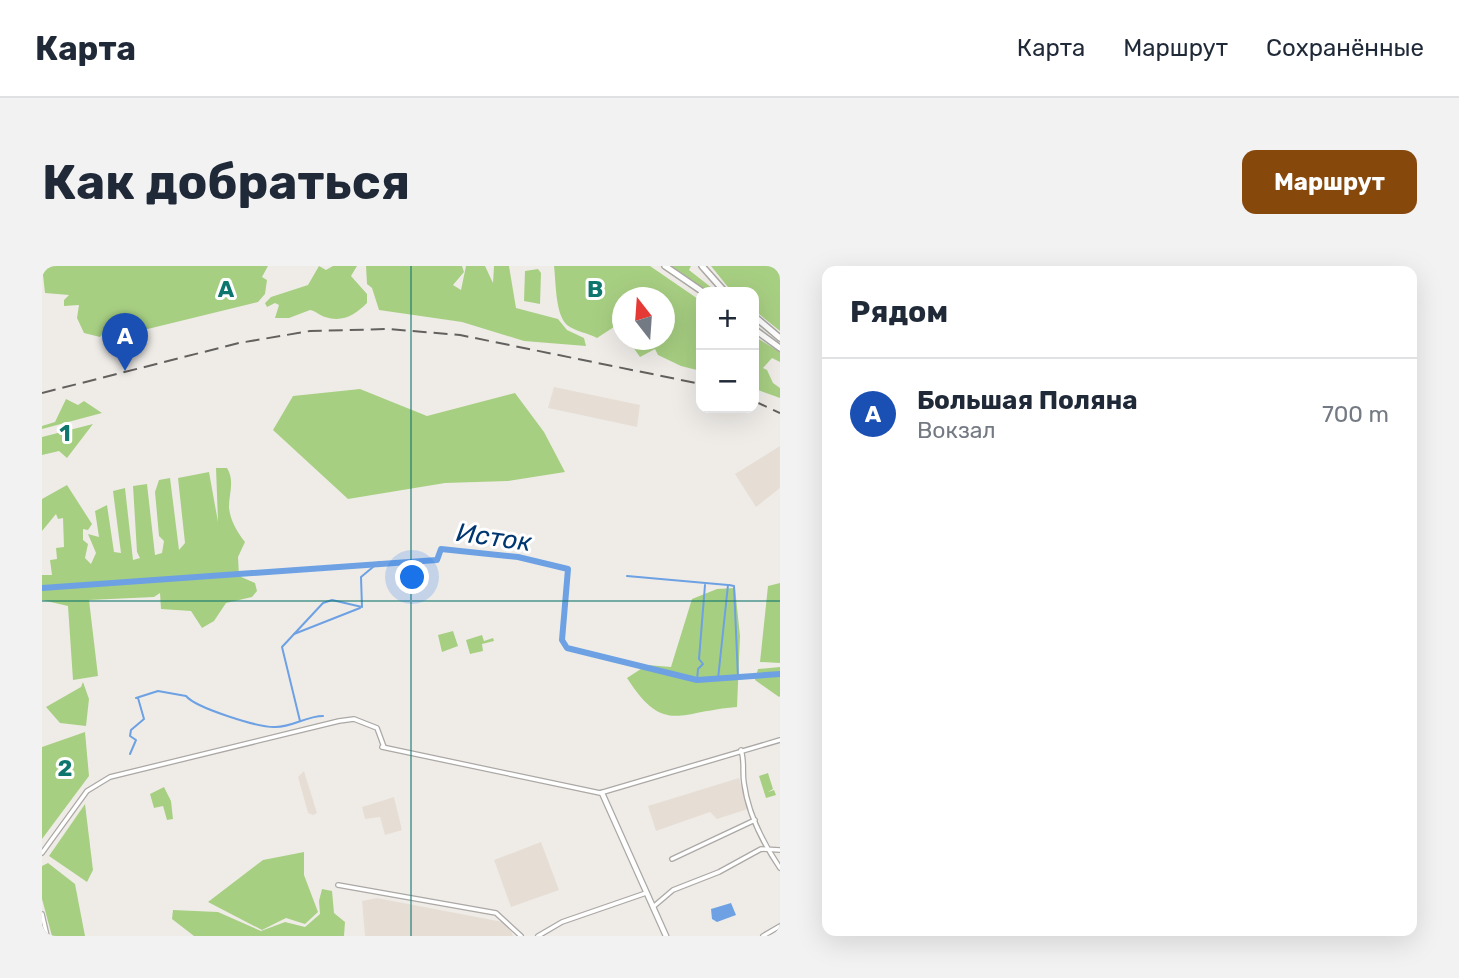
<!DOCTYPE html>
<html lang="ru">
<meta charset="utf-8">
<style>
body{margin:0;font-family:Rubik,sans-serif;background:#f2f2f3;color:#1f2937}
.controls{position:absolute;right:21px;top:21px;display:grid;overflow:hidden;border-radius:14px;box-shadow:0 7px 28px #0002}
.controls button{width:63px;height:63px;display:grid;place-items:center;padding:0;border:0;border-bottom:2px solid #e0e1e3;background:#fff;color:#1f2937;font:35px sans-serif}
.compass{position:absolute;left:570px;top:21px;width:63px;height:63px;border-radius:50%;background:#fff;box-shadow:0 7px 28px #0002;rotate:343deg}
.you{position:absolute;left:371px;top:312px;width:24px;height:24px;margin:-18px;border:5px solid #fff;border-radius:50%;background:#1a73e8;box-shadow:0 0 0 10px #1a73e833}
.badge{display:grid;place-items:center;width:46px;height:46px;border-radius:50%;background:#87480b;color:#fff;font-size:23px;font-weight:700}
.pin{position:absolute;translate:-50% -58px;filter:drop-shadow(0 2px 4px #0008)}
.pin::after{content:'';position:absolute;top:37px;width:24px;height:21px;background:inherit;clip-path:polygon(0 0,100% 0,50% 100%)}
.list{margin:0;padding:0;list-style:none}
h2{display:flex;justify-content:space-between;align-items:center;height:91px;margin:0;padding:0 28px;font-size:30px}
h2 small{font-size:23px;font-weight:400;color:#747a83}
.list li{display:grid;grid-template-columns:46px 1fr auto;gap:21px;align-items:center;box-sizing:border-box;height:112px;padding:0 28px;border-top:2px solid #e0e1e3}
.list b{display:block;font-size:26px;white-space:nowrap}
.list p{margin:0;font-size:23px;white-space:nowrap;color:#747a83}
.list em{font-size:23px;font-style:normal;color:#747a83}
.map{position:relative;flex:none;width:738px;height:670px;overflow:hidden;border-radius:14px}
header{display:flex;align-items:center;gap:42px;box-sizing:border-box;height:98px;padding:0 35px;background:#fff;border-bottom:2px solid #e0e1e3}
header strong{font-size:33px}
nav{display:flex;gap:38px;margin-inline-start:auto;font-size:24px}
.intro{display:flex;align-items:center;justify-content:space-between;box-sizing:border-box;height:168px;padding:0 42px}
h1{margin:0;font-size:49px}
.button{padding:18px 32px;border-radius:14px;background:#87480b;color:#fff;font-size:24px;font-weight:700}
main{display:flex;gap:42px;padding:0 42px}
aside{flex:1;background:#fff;border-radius:14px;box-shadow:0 7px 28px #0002}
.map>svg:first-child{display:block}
.built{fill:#e6ded4}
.green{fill:#a7cf82}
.water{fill:#6da1e3}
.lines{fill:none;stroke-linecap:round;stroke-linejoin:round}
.stream{stroke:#6da1e3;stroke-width:2}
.river{stroke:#6da1e3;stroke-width:6}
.minor-casing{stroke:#aba8a5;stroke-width:6}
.tertiary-casing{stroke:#aba8a5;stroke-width:7}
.secondary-casing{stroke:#aba8a5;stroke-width:8}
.minor{stroke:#fff;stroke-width:3.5}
.tertiary{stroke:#fff;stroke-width:4.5}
.secondary{stroke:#fff;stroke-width:5}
.rail{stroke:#62615e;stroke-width:2;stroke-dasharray:14 7;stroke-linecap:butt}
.grid{fill:none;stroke:#0f766e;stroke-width:2;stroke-opacity:0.55}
.labels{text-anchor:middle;stroke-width:6;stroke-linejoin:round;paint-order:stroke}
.water-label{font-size:26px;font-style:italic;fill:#003771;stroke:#fff}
.grid-label{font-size:23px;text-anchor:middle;font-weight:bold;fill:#0f766e;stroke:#fff;stroke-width:6;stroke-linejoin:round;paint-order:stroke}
</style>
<header>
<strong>Карта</strong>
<nav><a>Карта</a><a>Маршрут</a><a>Сохранённые</a></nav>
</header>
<div class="intro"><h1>Как добраться</h1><a class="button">Маршрут</a></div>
<main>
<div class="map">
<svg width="738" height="670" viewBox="0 0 738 670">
<rect width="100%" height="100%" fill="#efece8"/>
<g class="built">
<polygon points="512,121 598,139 595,161 506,142"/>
<polygon points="738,180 738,222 714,241 693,208"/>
<polygon points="262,505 275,547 271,549 266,547 256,511"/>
<polygon points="697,512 706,543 675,553 668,546 614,565 606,540"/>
<polygon points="352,531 360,564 343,569 338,551 323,553 320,541"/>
<polygon points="499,576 517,624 469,641 452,594"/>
<polygon points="335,632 466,657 471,670 323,670 320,635"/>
</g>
<g class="green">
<polygon points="0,0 226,0 220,11 225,14 223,28 216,36 73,71 71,57 58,71 42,67 35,52 37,39 22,40 22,34 27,29 3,27"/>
<path d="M277 0 284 4 291 0H315L309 10 325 28V37C314 48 301 57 283 51 277 49 274 45 268 44L247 52H233L237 39 233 37 225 41 223 37 229 31 266 19Z"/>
<polygon points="324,0 420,0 422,6 411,19 419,24 424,0 443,0 451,17 452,0 467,0 474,42 516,53 525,64 542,72 544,80 482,75 420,56 337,44 330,22 325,18"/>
<path d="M512 0H608L659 35V105L639 100 616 89 613 83 598 91 591 81 592 74H622V32H580V59H575L555 72C546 67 532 65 525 59 513 48 514 16 512 0Z"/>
<polygon points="628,0 649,0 647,4 675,26 664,26"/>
<polygon points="669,0 738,0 738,65 712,44 712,26 690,26"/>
<polygon points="496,3 499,7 498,38 482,35 483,5"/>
<polygon points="712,70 738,86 738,96 730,92 721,102 725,104 731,117 738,122 738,132 716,124 712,118"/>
<polygon points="318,123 385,150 473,127 502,166 523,206 466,215 403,217 306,233 231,164 251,130"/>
<polygon points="24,133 36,139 42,135 60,147 0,163 0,160 13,156"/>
<polygon points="51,158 25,192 17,185 0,189 0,171"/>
<path d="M174 202H185C193 215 187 227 187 241 188 254 195 266 203 276L196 291 197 310 213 317 215 325 210 331 184 337 172 355 160 362 149 345 119 343 118 327 112 331 47 334 56 410 31 414 26 340 0 334V309H10L8 294 15 293 14 282 22 281 21 252 16 253 14 248 0 265V233L25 219 50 258 46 264 41 263V274L46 278 43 292 49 298 54 287 46 268 57 271 53 245 65 239 72 286 79 287 71 225 83 222 91 294 98 292 95 286 91 220 105 218 113 289 120 287 122 275 117 270 113 226 117 214 128 212 137 284 143 277 136 212 167 206 176 256Z"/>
<polygon points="738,317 738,397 718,396 726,320"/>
<path d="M693 322 698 370 695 441C637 445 622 470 585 412L605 399 629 401 650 333 675 323Z"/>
<polygon points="411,365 416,380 400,386 396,369"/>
<polygon points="440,369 442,375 451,372 452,375 440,378 441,385 428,388 424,374"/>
<polygon points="738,401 738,430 737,431 713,414 716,403"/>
<polygon points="41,416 47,433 44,460 18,457 4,441 39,421"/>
<polygon points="43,466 47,510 0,573 0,481"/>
<polygon points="726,507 731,523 726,526 732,524 734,529 724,532 717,510"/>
<polygon points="122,521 129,535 131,553 125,554 121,540 112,542 108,528"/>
<polygon points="43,538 51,604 45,616 7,590"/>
<polygon points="262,586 262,609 276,646 263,658 244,652 220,664 166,636 221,594"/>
<polygon points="6,597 33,618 43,670 10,670 0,633 0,600"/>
<polygon points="280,623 290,625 292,647 303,656 302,670 152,670 130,653 131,644 176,646 219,665 243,656 263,661 278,648 277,635"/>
</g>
<polygon class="water" points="689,637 694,649 675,656 670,653 669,643"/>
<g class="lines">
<g class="stream">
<polyline points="585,310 686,319 676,413"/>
<polyline points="687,319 692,320 696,411"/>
<polyline points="252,368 318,342"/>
<polyline points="655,414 656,403 661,398 657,393 663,319"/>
<path d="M94 432 116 425 144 430C154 442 215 461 232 461 249 462 264 450 281 450"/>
<polyline points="258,455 240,381 281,337 290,334 320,341 319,311 337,296"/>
<polyline points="88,488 94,474 88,470 89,464 102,453 96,432"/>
</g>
<polyline class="river" points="0,322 395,294 399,283 476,291 526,303 520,374 525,382 655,414 738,408"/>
<g class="minor-casing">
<g id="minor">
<polyline points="340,481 558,527 738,474"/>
<path d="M699 484C703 496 700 505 702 517 706 547 721 577 738 602"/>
<polyline points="0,587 45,525 68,511 297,455 312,453 335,462 342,481"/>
<polyline points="630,593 713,554"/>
<polyline points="296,619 454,647 479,670"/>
<polyline points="611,641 631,624 677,606 719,583 738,584"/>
<polyline points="0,648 5,670"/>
<polyline points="496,670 520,656 604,627"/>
<polyline points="721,670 738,660"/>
</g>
</g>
<g class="tertiary-casing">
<polyline id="tertiary" points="560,527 624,670"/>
</g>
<g class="secondary-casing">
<g id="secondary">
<polyline points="623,0 661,26"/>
<polyline points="660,0 683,26"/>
<polyline points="712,50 738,72"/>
<polyline points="712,63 738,82"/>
</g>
</g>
<use href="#minor" class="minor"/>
<use href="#tertiary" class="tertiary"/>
<use href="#secondary" class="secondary"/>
<g class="rail">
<polyline points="0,127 197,77 268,65 347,63 418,69 659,118"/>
<polyline points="712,135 738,147"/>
</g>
</g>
<path class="grid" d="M369 0V670M0 335H738"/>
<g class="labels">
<g class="water-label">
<text transform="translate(452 271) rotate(8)" y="9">Исток</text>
</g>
</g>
<g class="grid-label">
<text x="184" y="31">A</text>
<text x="553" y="31">B</text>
<text x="23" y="175">1</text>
<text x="23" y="510">2</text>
</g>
</svg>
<div class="controls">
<button>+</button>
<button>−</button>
</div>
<svg class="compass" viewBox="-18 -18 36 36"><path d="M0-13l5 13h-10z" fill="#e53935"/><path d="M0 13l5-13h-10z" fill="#747a83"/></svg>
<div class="you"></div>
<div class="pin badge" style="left:83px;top:105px;background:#1a4fb4">A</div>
</div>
<aside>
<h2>Рядом<small></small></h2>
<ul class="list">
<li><span class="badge" style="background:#1a4fb4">A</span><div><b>Большая Поляна</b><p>Вокзал</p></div><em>700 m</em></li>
</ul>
</aside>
</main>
